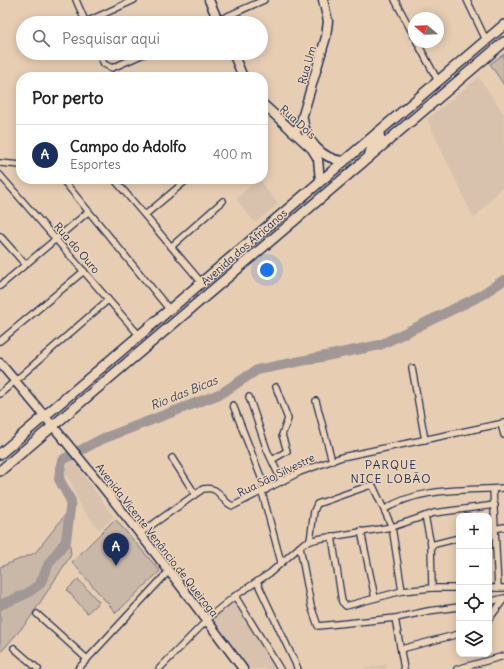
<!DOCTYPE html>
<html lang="pt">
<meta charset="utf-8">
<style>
body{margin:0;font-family:Delius,sans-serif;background:#f6f6f6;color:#222}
.controls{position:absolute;right:12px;bottom:12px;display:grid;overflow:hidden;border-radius:8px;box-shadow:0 2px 10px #0003}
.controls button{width:36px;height:36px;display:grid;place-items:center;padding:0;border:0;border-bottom:1px solid #e0e0e0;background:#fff;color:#222;font:20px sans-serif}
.compass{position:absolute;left:408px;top:12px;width:36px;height:36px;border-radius:50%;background:#fff;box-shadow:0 2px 10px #0003;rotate:289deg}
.you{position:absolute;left:267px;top:270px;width:14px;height:14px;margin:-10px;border:3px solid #fff;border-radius:50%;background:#1a73e8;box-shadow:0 0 0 6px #1a73e833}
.badge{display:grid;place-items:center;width:26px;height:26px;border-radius:50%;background:#1b2f5e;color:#fff;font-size:13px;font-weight:700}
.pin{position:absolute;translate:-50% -33px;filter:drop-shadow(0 1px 2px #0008)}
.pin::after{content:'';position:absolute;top:21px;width:14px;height:12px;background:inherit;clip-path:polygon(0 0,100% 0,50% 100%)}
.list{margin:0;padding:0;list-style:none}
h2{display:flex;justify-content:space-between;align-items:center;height:52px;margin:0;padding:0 16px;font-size:17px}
h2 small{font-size:13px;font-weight:400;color:#767676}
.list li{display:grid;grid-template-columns:26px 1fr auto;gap:12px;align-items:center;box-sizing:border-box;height:60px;padding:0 16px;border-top:1px solid #e0e0e0}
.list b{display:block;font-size:15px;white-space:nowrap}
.list p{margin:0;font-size:13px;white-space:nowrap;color:#767676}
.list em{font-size:13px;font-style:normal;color:#767676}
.icon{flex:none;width:22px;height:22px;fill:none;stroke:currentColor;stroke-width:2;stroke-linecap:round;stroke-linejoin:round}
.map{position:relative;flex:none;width:504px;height:669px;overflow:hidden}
.search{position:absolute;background:#fff;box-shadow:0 2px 10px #0003;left:16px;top:16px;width:252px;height:44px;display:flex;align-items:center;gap:10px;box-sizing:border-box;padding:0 14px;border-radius:22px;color:#767676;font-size:15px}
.panel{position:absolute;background:#fff;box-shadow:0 2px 10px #0003;left:16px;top:72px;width:252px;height:112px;border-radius:16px}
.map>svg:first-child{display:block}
.built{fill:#d8c2ad}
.green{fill:#c9b7a7;stroke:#727382}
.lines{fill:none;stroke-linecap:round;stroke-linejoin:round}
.river{stroke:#a09796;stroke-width:10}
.street-casing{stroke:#1b2f5e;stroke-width:8}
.secondary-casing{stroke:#1b2f5e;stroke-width:11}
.primary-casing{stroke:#1b2f5e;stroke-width:12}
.street{stroke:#efd5b7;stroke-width:5.5}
.secondary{stroke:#efd5b7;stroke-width:8}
.primary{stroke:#efd5b7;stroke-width:9}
.labels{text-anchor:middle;stroke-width:3;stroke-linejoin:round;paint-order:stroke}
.street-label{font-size:11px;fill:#1b2f5e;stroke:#efd5b7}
.water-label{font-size:12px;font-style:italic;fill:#364469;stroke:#efd5b7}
.neighbourhood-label{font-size:12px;letter-spacing:1px;fill:#1b2f5e;stroke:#efd5b7}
</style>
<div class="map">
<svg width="504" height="669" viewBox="0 0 504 669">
<rect width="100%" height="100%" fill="#e7ceb3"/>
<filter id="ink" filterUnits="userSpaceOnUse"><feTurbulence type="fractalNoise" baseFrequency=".025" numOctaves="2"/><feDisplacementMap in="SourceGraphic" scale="8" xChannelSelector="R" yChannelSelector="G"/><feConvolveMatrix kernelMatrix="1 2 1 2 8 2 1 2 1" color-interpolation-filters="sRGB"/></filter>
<g filter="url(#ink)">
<g class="built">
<polygon points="479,77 504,114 504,185 474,219 427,119"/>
<polygon points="259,179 278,204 255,223 236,199"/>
<polygon points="71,458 114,517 99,530 79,504 73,486 64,472 64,469 68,466 67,462"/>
<polygon points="235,596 280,669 243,669 207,620"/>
<polygon points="386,664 387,669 361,669"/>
</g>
<g class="green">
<polygon points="504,54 504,85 490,64"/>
<polygon points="66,514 71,555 28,621 0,653 0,567 35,553"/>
<polygon points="115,519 160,571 116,613 72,562"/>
<polygon points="78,579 99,602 87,613 67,590"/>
</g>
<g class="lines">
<polyline class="river" points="0,605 26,594 40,584 49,563 66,541 71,501 59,479 61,464 64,459 102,439 222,393 257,370 380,345 478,297 504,280"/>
<g class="street-casing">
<g id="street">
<polyline points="76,0 86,23"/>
<polyline points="395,0 414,36"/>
<polyline points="467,0 486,40"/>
<polyline points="84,23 134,0"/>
<polyline points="212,23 264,0"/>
<polyline points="417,42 438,81"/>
<polyline points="99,53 104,64 112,68 146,53"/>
<polyline points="0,163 21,165"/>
<polyline points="0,175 139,335"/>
<polyline points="62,179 169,309"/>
<polyline points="114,179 201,282"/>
<polyline points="145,215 188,179"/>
<polyline points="0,236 25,264"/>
<polyline points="172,246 223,201"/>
<polyline points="0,286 88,212"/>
<polyline points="0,341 84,271"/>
<polyline points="412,368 425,440"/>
<polyline points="0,394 108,300"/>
<polyline points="249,397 267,450 282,482"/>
<polyline points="316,401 332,461"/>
<polyline points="233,405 266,490"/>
<polyline points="501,424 504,435"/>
<polyline points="172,458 195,494"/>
<polyline points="272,460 287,451 282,435 288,419 276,387"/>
<polyline points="493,489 498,588"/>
<polyline points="262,492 281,562"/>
<path d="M385 509C421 487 463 491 504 488"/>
<polyline points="425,516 431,545 432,588"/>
<polyline points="489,530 504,527"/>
<polyline points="361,531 375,598"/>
<path d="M139 534 203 489C221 485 220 502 233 506L300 472 342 457 504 423"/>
<polyline points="332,536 342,602 346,606 402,591 432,588 459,588"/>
<polyline points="310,541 314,511 317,504 368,486 373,486 392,527 402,591"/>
<polyline points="431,545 459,538"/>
<polyline points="300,547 311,606 318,626 396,618 428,611 459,607"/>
<polyline points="257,582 298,669"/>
<polyline points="489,588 504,588"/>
<polyline points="235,596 280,669"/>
<polyline points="489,602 504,598"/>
<polyline points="37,614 87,659"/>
<polyline points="395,618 404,669"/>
<polyline points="489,619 504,599"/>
<polyline points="14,648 38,669"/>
<polyline points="401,649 459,634"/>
<polyline points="78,669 168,572"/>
<polyline points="159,669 213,614 235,596 270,573 304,543 317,539 392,527 434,513 495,505"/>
<polyline points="457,669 504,656"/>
</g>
</g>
<g class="secondary-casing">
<g id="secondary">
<polyline points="209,0 219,23"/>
<polyline points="233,53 243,77"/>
<polyline points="263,104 312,149 318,159 320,181"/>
<path d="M303 119C305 140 322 159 343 161"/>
<polyline points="292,131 297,129 300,125 326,37 328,21 323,0"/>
<path d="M0 363C84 462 166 564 243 669"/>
</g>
</g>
<g class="primary-casing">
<g id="primary">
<polyline points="369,157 372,146 380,138 378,132"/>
<polyline points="0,454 504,25"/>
<polyline points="0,471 504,42"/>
</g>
</g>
<use href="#street" class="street"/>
<use href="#secondary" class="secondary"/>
<use href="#primary" class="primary"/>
</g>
</g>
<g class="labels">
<g class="street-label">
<text transform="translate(307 65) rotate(-74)" y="4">Rua Um</text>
<text transform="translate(298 122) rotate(42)" y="4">Rua Dois</text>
<text transform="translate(244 247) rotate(-41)" y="4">Avenida dos Africanos</text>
<text transform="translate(77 248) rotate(49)" y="4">Rua do Ouro</text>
<text transform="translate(276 475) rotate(-26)" y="4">Rua São Silvestre</text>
<text transform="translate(157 540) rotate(52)" y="4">Avenida Vicente Venâncio de Queiroga</text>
</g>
<g class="water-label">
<text transform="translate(184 393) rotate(-22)" y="4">Rio das Bicas</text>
</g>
<g class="neighbourhood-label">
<text x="391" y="469">PARQUE<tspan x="391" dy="14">NICE LOBÃO</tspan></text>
</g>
</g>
</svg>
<div class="controls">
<button>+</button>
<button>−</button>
<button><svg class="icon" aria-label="locate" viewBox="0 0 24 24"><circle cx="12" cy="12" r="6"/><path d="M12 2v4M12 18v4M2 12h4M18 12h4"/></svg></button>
<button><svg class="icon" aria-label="layers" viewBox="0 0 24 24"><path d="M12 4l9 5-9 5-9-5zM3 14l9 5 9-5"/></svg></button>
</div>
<svg class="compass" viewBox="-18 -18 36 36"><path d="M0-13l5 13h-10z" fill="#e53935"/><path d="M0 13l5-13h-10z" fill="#767676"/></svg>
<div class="you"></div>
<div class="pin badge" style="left:116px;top:566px">A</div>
<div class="search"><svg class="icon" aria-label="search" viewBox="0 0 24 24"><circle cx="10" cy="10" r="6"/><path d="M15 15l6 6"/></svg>Pesquisar aqui</div>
<section class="panel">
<h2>Por perto<small></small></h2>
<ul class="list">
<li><span class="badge">A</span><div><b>Campo do Adolfo</b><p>Esportes</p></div><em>400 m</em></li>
</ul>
</section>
</div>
